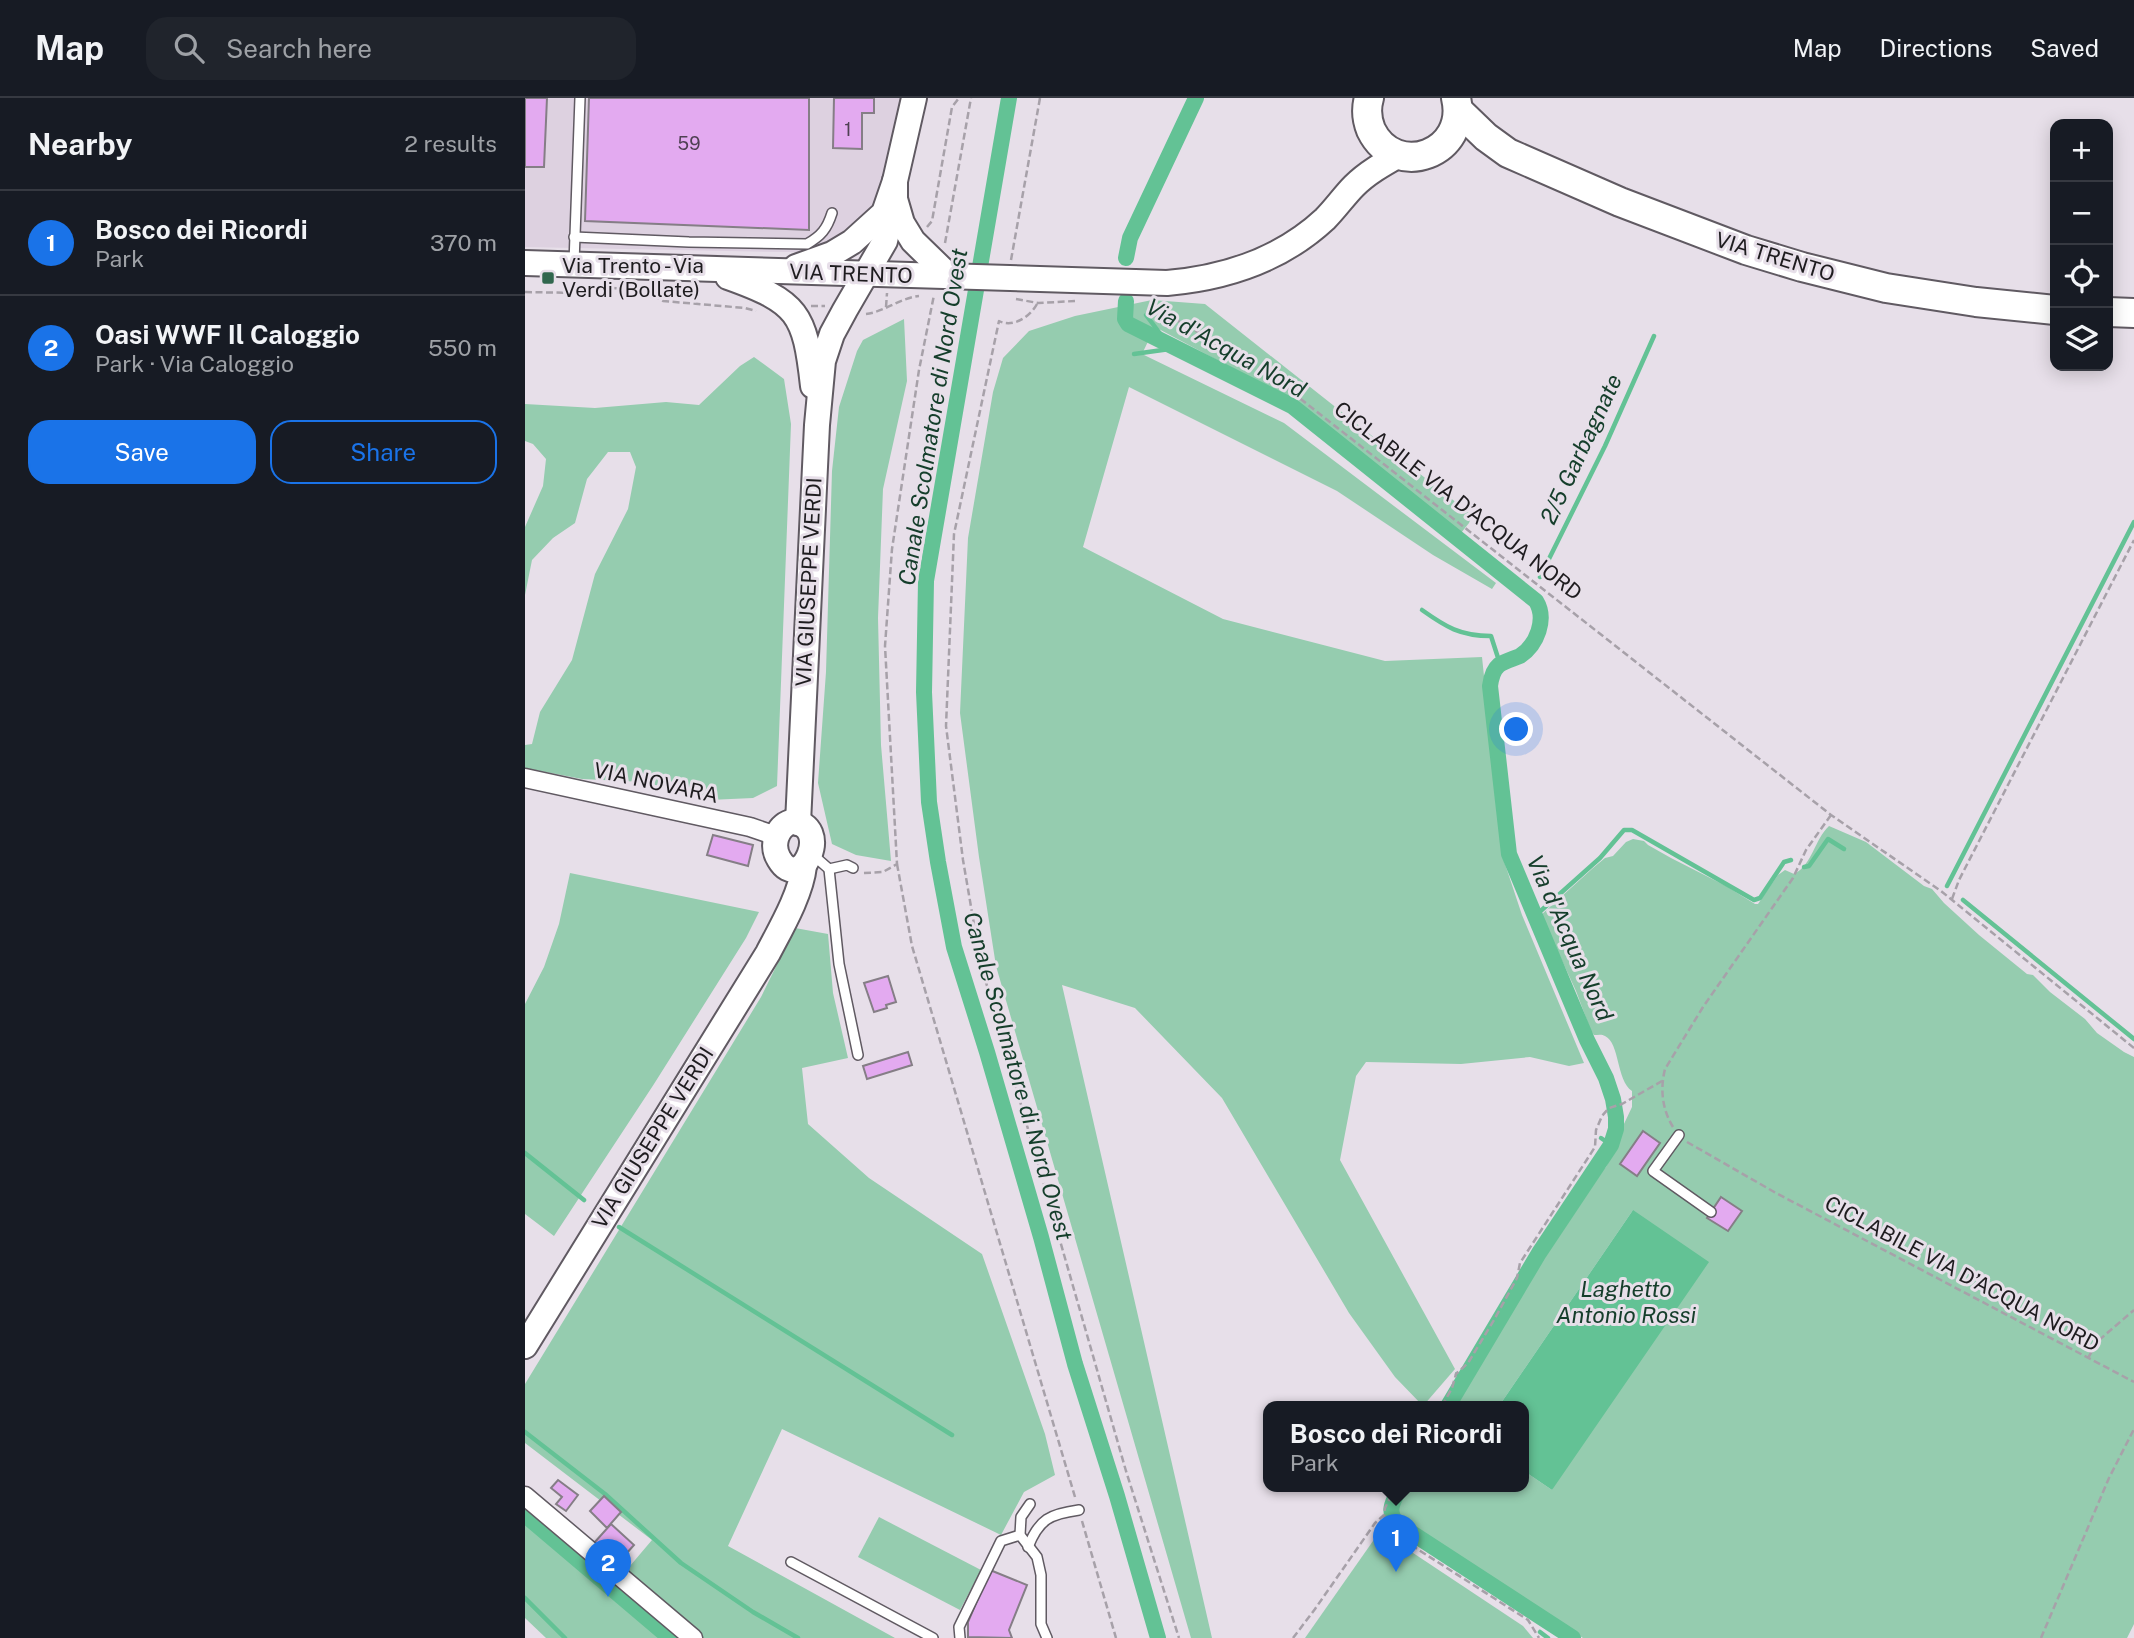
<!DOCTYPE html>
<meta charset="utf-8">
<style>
body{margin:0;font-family:"Public Sans",sans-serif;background:#20242c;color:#f1f3f6}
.controls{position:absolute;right:21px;top:21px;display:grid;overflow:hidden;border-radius:14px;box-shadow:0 4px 18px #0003}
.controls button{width:63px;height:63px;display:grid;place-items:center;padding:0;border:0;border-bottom:2px solid #363941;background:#171b24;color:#f1f3f6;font:35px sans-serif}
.you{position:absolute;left:992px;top:632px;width:24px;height:24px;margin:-18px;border:5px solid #fff;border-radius:50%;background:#1a73e8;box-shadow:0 0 0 10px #1a73e833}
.badge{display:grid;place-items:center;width:46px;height:46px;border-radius:50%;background:#1a73e8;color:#fff;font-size:23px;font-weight:700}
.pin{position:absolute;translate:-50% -58px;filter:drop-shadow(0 2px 4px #0008)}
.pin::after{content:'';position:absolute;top:37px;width:24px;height:21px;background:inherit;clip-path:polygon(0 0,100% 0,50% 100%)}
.popup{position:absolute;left:738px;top:1303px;width:266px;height:91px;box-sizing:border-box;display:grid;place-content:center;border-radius:14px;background:#171b24;filter:drop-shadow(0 2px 5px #0005);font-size:23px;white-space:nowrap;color:#9ea1a6}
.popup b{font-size:26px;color:#f1f3f6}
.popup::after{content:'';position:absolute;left:50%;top:100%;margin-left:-14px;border:14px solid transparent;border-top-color:#171b24}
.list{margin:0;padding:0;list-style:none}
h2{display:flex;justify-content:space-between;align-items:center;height:91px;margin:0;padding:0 28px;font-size:30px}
h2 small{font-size:23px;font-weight:400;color:#9ea1a6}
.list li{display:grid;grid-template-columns:46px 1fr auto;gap:21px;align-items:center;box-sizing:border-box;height:105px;padding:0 28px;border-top:2px solid #363941}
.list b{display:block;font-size:26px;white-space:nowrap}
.list p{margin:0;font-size:23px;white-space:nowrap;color:#9ea1a6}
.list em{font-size:23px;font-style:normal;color:#9ea1a6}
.actions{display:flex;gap:14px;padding:21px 28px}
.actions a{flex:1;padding:16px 0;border:2px solid #1a73e8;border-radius:21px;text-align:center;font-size:24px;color:#1a73e8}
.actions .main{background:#1a73e8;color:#fff}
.icon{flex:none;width:38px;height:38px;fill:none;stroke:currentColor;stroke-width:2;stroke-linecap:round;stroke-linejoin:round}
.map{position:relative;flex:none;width:1609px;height:1540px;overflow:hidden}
header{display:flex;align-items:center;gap:42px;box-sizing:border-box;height:98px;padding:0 35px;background:#171b24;border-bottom:2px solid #363941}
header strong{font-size:33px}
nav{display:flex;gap:38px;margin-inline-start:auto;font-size:24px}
.search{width:490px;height:63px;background:#20242c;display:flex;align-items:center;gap:18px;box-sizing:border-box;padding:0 24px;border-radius:21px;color:#9ea1a6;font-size:26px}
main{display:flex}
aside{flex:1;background:#171b24}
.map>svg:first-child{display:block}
.built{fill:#ddd1e0}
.green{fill:#95ccaf}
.water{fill:#63c295}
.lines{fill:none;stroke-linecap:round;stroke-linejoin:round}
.stream{stroke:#63c295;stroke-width:4.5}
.canal{stroke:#63c295;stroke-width:16}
.building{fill:#e3aaf0;stroke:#857e86;stroke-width:2}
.lane-casing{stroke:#605a62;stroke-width:12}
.street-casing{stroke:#605a62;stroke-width:21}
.secondary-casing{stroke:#605a62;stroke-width:28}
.primary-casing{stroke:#605a62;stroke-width:32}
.path{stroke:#a7a1a9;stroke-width:2.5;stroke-dasharray:7 3.5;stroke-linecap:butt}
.lane{stroke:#fff;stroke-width:9}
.street{stroke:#fff;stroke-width:18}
.secondary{stroke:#fff;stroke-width:24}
.primary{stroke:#fff;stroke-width:28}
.poi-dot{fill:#31674e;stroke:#e7dfe9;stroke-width:2.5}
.labels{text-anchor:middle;stroke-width:6;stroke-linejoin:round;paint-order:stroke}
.number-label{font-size:18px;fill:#4f4053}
.street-label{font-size:21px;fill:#1e1c1f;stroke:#e7dfe9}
.poi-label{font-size:21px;fill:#1e1c1f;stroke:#e7dfe9;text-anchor:start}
.water-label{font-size:23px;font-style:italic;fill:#153e2b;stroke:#e7dfe9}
</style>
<header>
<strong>Map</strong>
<div class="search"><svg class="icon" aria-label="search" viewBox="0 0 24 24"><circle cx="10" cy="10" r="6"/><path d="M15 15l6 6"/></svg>Search here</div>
<nav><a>Map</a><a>Directions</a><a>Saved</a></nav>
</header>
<main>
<aside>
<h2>Nearby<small>2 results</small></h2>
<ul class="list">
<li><span class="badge">1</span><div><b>Bosco dei Ricordi</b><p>Park</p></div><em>370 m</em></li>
<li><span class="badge">2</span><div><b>Oasi WWF Il Caloggio</b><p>Park · Via Caloggio</p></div><em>550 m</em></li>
</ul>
<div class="actions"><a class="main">Save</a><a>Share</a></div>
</aside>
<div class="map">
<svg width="1609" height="1540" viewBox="0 0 1609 1540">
<rect width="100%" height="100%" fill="#e7dfe9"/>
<polygon class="built" points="0,0 377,0 358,84 351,103 338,118 317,134 296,146 275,154 256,154 0,149"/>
<g class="green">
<polygon points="627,202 680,206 947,417 944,425 936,435 771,304 630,229 617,256 759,325 971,485 967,491 908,457 812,393 604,289 558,449 698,521 860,563 957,559 978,760 997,817 1059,965 1044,968 1005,959 936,966 841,964 831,978 815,1062 930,1271 898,1308 870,1279 824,1215 697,1000 610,910 537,887 687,1540 666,1540 471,868 454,759 435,615 443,440 468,294 478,260 504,233 550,218"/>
<polygon points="379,221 382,283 358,391 353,520 356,647 366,763 331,757 307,746 293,685 301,574 307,373 314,309 332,253 338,242"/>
<polygon points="229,259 259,281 266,326 252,688 228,700 184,702 119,684 57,681 0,670 0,647 7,646 15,614 47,562 70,476 103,411 111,369 105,354 83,354 62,381 50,425 28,440 7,462 0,497 0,429 18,388 21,361 8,346 0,343 0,306 70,310 141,304 174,307 215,268"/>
<path d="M1304 728 1341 744 1399 788 1407 791 1419 805 1454 837 1502 876 1508 877 1525 894 1560 921 1572 935 1599 954 1609 959V1526L1602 1540H1058L982 1489 951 1473 931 1456 890 1431 871 1415 875 1404 886 1388H999V1373L1027 1392 1108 1112 974 1308H930L947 1281 981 1219 1004 1181 1052 1111 1067 1084 1081 1069 1097 1036 1098 1028 1107 1009V993C1091 982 1095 945 1080 938 1077 936 1073 937 1069 937L1066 933 1051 893 1016 817 1068 770 1080 760 1088 758 1101 744 1108 741 1119 743 1123 747 1146 760 1201 788 1230 806H1233L1253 777 1260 772 1269 776C1288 766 1289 742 1304 728Z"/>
<polygon points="45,775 234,814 221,840 129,986 29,1138 0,1116 0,906 19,869 34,826"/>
<polygon points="270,830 303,836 308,895 323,960 277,970 283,1026 344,1080 457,1156 520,1336 530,1377 499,1394 476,1437 257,1331 203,1448 370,1540 178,1540 99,1475 127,1442 0,1345 0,1286 236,899"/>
<polygon points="0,1408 156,1540 21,1540 0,1520"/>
<polygon points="354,1419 456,1472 435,1512 333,1459"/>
<polygon points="855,1433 998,1528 1008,1540 780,1540"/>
</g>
<polygon class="water" points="1108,1112 1184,1164 1027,1392 999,1373 999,1308 974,1308"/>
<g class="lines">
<g class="stream">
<polyline points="621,217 643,246"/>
<polyline points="609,256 652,250"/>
<polyline points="1015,479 1080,348 1129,238"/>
<polyline points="1004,497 1006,493"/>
<path d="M897 512C921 529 935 538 966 538L975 566"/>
<polyline points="1279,769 1284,768 1303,741 1319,751"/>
<polyline points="1422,788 1609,424"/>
<polyline points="1438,802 1609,941"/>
<polyline points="1010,818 1075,760 1099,732 1107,732 1229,802 1235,800 1259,764 1266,762"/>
<polyline points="1076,1040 1086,1047"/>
<polyline points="0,1055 59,1102"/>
<polyline points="94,1129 427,1337"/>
<polyline points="932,1276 940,1280"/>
<polyline points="0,1334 80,1396 156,1465 228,1514 273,1540"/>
<polyline points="0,1500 40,1540"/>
<polyline points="1015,1534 1023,1540"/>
</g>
<g class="canal">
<polyline points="484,0 401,483 399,594 404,704 413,764 429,849 462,954 516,1139 550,1266 592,1398 633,1540"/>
<polyline points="601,160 605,140 671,0"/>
<path d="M601 203 600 221 603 226 767 308 1011 503C1022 521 1012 547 995 558 988 561 980 563 974 567 968 572 966 580 965 588L984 756 1062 942 1081 980 1088 1001 1091 1019V1031L1086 1047 1014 1155 923 1308"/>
<path d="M876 1388C869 1402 860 1413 873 1426L1048 1540"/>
<polyline points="0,1417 145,1540"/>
</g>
</g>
<g class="building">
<polygon points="0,0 22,0 19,69 0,69"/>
<polygon points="64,0 284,0 284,132 60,123"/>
<polygon points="309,0 349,0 349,15 337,15 337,51 308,50"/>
<polygon points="188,737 228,747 223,768 182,757"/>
<polygon points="363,878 371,904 361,907 362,910 349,914 339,885"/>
<polygon points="383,954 387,967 342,981 338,968"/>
<polygon points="1118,1033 1135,1045 1112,1078 1095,1066"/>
<polygon points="1196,1099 1217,1113 1203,1133 1182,1120"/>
<polygon points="33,1382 53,1397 41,1413 31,1406 37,1399 26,1390"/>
<polygon points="79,1398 96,1414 82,1430 65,1413"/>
<polygon points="86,1426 109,1447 92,1466 69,1445"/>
<polygon points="465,1472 502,1487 484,1532 487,1540 443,1539 443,1524"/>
</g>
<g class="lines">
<g class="lane-casing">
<g id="lane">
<path d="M49 139 164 144 282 146C296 138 302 131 307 115"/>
<polyline points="49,165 55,0"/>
<polyline points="288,757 304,771 322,767 328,770"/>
<polyline points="304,771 314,866 333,957"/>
<polyline points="1154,1037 1128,1073 1186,1114"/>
<polyline points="505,1406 496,1419 495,1437 512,1459 516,1477 516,1526 522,1540"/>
<path d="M503 1449C514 1421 525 1416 554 1412"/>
<polyline points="266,1464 408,1540"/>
<polyline points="435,1540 434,1529 476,1443 495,1437"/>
</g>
</g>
<g class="street-casing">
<g id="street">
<polyline points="0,680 225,729 251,738"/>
<polyline points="0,1398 168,1540"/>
</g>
</g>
<g class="secondary-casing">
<g id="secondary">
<polyline points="370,101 377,125 388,143 425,179"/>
<path d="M0 165 642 185C700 180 757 161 800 121 811 110 819 98 829 88 842 75 858 66 874 57"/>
<polyline points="271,169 307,156 327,144 359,115 370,83 389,0"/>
<path d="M203 179C273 204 280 215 288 288"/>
<path d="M266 724C309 725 276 799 254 761 246 748 251 729 266 724Z"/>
<polyline points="273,725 292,327 298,263 307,236 320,212 360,143 370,99 370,83"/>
<path d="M0 1248 243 855C256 830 276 796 279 768"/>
</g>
</g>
<g class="primary-casing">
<g id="primary">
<path d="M844 0C841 10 842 22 846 32 871 83 944 55 931 0"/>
<polyline points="933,12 961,39 983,55 1095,104 1221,152 1277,169 1361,190 1451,204 1530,212"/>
<polyline points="1583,214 1609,215"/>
</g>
</g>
<g class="path">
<polyline points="402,129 407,123 427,9 434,0"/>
<polyline points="420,145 446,0"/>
<polyline points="486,162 515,0"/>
<polyline points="77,189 121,193 138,203 220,210 231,213"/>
<polyline points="0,194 53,195 70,188"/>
<polyline points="491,201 513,205 550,203"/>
<polyline points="626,204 662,229 689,241 740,273 1306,717 1416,793 1609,950"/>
<path d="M512 206C505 219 488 230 474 223L429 436 421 628 438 762 456 867 601 1373 654 1540"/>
<polyline points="286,208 300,208"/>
<polyline points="361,209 362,195"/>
<path d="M341 216C359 214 375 200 394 198"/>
<polyline points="372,766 387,848 550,1399"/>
<polyline points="339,775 358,774 372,766 360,548 367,451 394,272 409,197"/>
<polyline points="1427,801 1434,782 1609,442"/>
<path d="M1148 1029C1137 1011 1135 991 1140 971L1178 909 1268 780 1281 752 1306 717"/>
<polyline points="1162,1044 1251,1095 1609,1284"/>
<polyline points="1563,1260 1573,1243 1609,1212"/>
<polyline points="917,1308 927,1290 931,1276 943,1265 969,1222 992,1180 995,1165 1070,1049 1071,1032 1077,1018 1084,1010 1097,1006 1137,983"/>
<polyline points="859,1417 861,1425 872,1438 1003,1522 1014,1540"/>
<polyline points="557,1423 591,1540"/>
<polyline points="768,1540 790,1511 850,1425 859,1417 860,1410 871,1388"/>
<polyline points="1516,1540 1584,1380 1609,1331"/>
</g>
<use href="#lane" class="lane"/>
<use href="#street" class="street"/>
<use href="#secondary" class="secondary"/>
<use href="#primary" class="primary"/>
</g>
<rect class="poi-dot" x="16" y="173" width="14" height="14" rx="3.5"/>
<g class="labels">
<g class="number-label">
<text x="323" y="38">1</text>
<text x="164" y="52">59</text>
</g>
<g class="street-label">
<text transform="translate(1250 159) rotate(17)" y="7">VIA TRENTO</text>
<text transform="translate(326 176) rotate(2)" y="7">VIA TRENTO</text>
<text transform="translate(933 403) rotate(38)" y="7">CICLABILE VIA D’ACQUA NORD</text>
<text transform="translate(284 484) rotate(-87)" y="7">VIA GIUSEPPE VERDI</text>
<text transform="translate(131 685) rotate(12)" y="7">VIA NOVARA</text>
<text transform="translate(128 1040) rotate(-58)" y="7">VIA GIUSEPPE VERDI</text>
<text transform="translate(1437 1176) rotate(28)" y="7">CICLABILE VIA D’ACQUA NORD</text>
</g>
<g class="poi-label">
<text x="37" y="175">Via Trento - Via<tspan x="37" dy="24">Verdi (Bollate)</tspan></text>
</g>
<g class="water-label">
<text transform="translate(701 250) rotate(29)" y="8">Via d'Acqua Nord</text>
<text transform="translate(408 319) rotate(-81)" y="8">Canale Scolmatore di Nord Ovest</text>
<text transform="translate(1056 351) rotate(-65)" y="8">2/5 Garbagnate</text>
<text transform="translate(1045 840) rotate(66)" y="8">Via d'Acqua Nord</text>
<text transform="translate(493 978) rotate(74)" y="8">Canale Scolmatore di Nord Ovest</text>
<text x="1101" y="1199">Laghetto<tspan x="1101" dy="26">Antonio Rossi</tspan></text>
</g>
</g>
</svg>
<div class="controls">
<button>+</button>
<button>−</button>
<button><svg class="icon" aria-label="locate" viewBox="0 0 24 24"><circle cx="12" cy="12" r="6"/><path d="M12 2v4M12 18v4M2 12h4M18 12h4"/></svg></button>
<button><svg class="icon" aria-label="layers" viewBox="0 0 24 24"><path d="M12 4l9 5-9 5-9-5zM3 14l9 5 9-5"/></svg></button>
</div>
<div class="you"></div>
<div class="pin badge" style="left:871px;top:1474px">1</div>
<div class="popup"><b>Bosco dei Ricordi</b>Park</div>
<div class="pin badge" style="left:83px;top:1499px">2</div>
</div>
</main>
